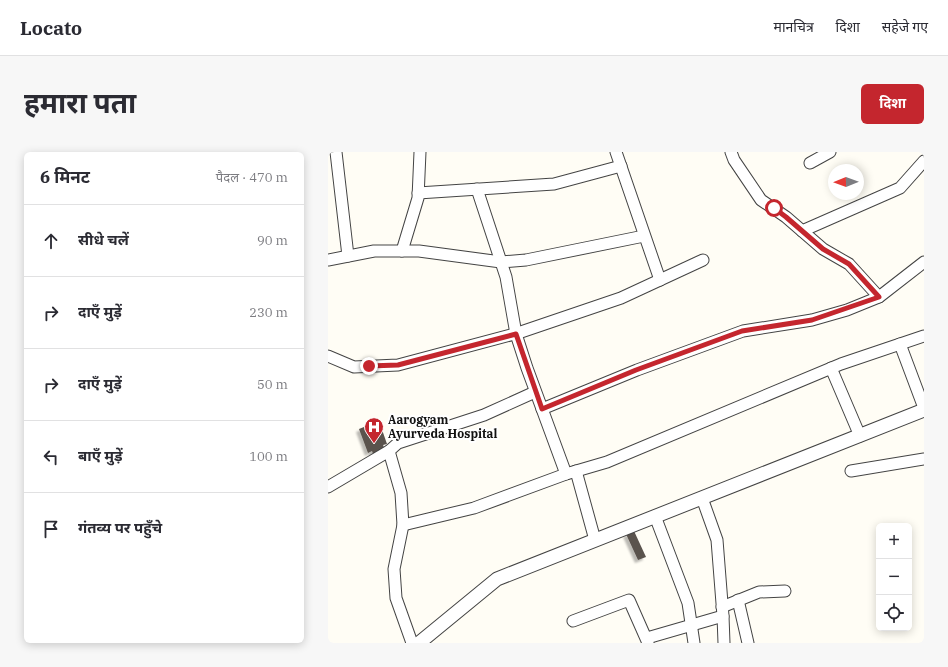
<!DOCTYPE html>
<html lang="hi">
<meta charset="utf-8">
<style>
body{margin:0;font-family:"IBM Plex Serif","Noto Sans Devanagari",serif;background:#f7f7f7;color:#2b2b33}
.controls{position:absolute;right:12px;bottom:12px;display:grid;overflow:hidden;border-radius:6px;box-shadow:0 2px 10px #0003}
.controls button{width:36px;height:36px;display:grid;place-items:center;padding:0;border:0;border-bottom:1px solid #e1e1e2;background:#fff;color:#2b2b33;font:20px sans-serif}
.compass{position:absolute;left:500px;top:12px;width:36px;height:36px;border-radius:50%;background:#fff;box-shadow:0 2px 10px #0003;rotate:269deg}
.stop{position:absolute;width:12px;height:12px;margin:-9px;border:3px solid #c4262e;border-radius:50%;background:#fff}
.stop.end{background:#c4262e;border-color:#fff;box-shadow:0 1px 4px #0008}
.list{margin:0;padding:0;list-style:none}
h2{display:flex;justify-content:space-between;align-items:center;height:52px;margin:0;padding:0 16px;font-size:17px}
h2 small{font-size:13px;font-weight:400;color:#7c7c81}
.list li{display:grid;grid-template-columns:26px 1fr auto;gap:12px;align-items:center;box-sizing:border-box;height:72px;padding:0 16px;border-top:1px solid #e1e1e2}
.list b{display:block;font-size:15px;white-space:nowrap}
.list em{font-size:13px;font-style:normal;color:#7c7c81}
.icon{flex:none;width:22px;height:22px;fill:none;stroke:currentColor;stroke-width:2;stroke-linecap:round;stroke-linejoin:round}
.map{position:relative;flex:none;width:596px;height:491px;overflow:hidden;border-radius:6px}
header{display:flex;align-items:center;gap:24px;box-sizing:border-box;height:56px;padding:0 20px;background:#fff;border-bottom:1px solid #e1e1e2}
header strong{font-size:19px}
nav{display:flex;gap:22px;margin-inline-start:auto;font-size:14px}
.intro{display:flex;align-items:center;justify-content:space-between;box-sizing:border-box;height:96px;padding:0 24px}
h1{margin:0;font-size:28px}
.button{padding:10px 18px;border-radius:6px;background:#c4262e;color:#fff;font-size:14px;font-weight:700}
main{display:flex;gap:24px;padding:0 24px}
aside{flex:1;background:#fff;border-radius:6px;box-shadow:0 2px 10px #0003}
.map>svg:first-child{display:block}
.building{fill:#5a524d;filter:url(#shadow)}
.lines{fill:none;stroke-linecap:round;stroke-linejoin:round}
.minor-casing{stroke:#444;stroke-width:13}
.tertiary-casing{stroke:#444;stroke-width:15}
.minor{stroke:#fff;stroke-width:11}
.tertiary{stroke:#fff;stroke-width:13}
.route{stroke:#c4262e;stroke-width:5}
.labels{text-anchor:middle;stroke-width:4;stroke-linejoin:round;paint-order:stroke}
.poi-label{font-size:12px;font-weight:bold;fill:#111;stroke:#fff;text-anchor:start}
</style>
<header>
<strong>Locato</strong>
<nav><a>मानचित्र</a><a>दिशा</a><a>सहेजे गए</a></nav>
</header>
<div class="intro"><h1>हमारा पता</h1><a class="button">दिशा</a></div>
<main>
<aside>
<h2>6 मिनट<small>पैदल · 470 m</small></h2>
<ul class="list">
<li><svg class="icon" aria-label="ahead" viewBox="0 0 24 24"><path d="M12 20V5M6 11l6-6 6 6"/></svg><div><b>सीधे चलें</b></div><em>90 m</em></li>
<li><svg class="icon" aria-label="right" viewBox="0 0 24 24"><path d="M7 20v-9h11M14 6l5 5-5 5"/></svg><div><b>दाएँ मुड़ें</b></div><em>230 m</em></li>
<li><svg class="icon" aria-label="right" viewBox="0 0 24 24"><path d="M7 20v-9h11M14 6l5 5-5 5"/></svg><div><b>दाएँ मुड़ें</b></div><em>50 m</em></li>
<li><svg class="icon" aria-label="left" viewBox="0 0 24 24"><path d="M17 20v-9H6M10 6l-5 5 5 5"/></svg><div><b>बाएँ मुड़ें</b></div><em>100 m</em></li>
<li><svg class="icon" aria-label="arrive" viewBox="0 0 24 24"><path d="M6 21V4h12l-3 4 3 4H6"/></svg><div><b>गंतव्य पर पहुँचे</b></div></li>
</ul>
</aside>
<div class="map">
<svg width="596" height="491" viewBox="0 0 596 491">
<defs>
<filter id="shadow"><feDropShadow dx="-3" dy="3" stdDeviation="1" flood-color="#0004"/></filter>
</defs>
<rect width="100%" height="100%" fill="#fffdf5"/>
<g class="building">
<polygon points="51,269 59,292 55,293 60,305 48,310 44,299 40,301 31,277"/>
<polygon points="306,379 318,405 310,408 298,382"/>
</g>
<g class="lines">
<g class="minor-casing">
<g id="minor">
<polyline points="8,0 20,104"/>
<polyline points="288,0 332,128"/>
<polyline points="403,0 406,8 433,48 458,65 495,97 521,112 551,145"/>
<polyline points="482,11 502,0"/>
<polyline points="149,37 178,125 188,182 199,216 238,322"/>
<polyline points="90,41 226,32 293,14"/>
<polyline points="474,79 572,36 596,9"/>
<polyline points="74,99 90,46 92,0"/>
<polyline points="0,108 46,99 91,99 173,110 198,108 316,84"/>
<polyline points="572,192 596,256"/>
<polyline points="0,204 26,215 70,213 190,181 293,146 375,108"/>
<polyline points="503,216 532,284"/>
<polyline points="214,257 309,218 415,179 484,168 519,158 551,145 596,110"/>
<polyline points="61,299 70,291 156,263 207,240"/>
<polyline points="248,319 267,388"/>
<polyline points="523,319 596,307"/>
<polyline points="0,335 61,299 73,341 75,373 66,417 68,446 84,491"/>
<polyline points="327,364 360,451 366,491"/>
<polyline points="75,373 146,356 238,322 279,310 513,212 596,184"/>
<polyline points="410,448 420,491"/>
<polyline points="394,455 431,440 457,439"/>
<polyline points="395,464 396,491"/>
<polyline points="245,469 301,448 320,491"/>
<polyline points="319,486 395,464 389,388 374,346"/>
</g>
</g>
<g class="tertiary-casing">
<polyline id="tertiary" points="91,491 169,427 596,258"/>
</g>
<use href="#minor" class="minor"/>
<use href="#tertiary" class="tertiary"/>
</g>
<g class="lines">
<polyline class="route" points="41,214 70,213 188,182 214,257 308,218 414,179 484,168 551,145 521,112 495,97 458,65 446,56"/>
</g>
<defs>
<g id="hospital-pin" transform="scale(1)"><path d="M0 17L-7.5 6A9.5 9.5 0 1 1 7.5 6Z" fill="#c4262e" stroke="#fff"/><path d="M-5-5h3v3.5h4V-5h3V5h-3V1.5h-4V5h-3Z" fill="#fff"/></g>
</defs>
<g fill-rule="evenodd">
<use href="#hospital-pin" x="46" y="275"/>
</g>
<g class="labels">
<g class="poi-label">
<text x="60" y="272">Aarogyam<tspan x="60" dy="14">Ayurveda Hospital</tspan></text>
</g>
</g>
</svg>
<div class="controls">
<button>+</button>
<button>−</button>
<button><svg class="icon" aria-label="locate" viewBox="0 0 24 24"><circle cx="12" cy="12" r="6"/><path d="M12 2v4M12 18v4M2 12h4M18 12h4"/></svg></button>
</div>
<svg class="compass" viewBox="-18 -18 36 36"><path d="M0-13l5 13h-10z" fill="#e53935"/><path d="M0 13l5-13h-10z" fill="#7c7c81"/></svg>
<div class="stop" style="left:446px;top:56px"></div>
<div class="stop end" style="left:41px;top:214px"></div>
</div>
</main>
